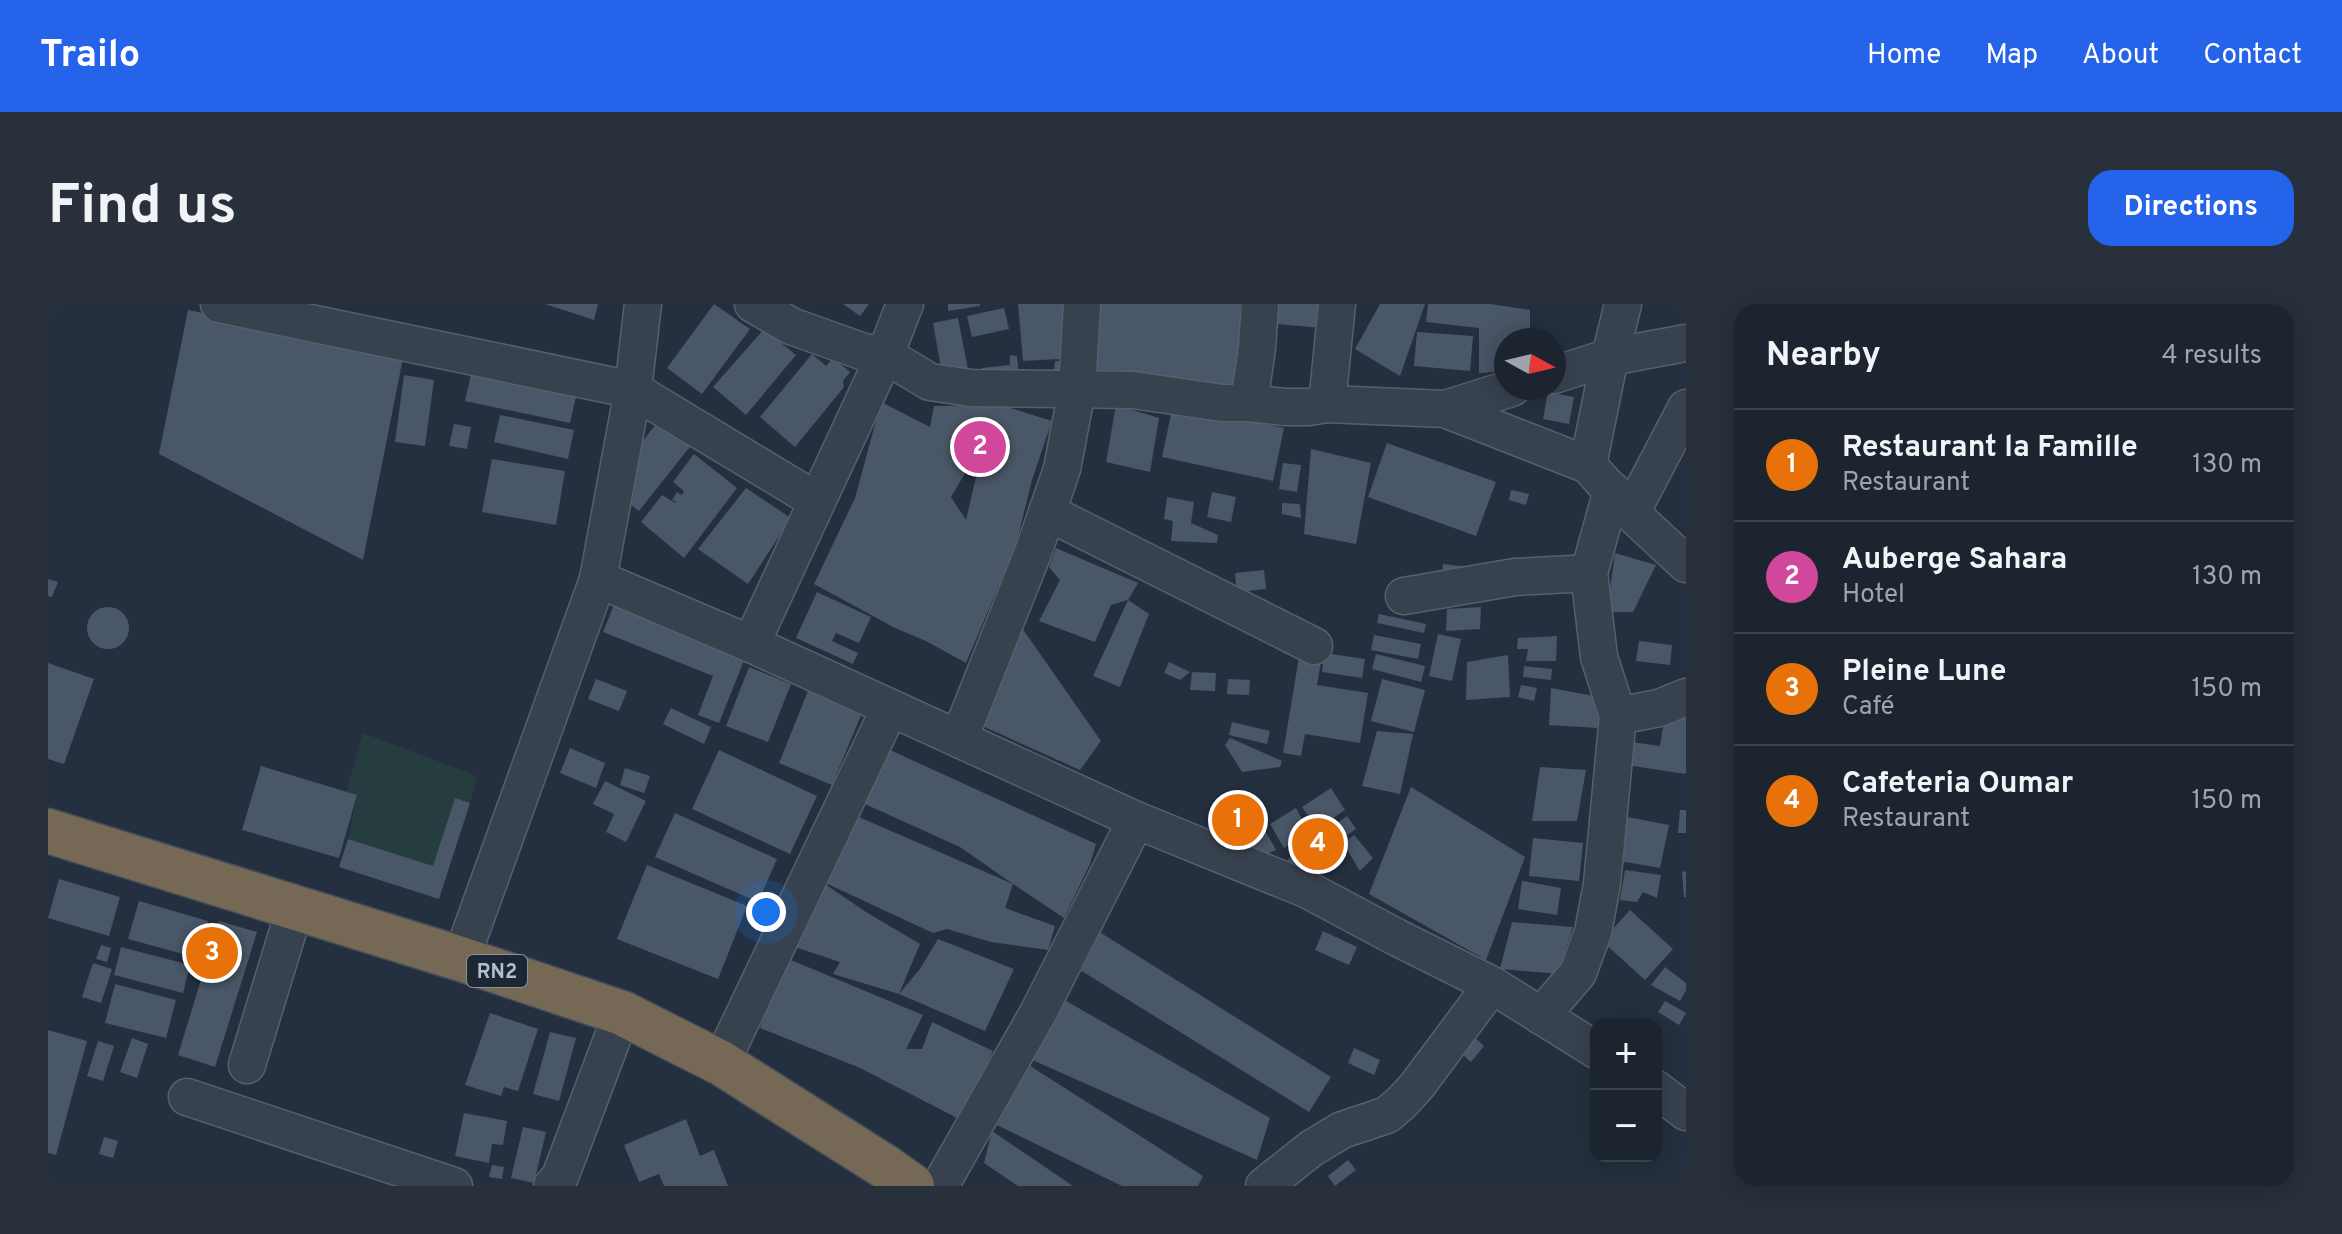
<!DOCTYPE html>
<meta charset="utf-8">
<style>
body{margin:0;font-family:Overpass,sans-serif;background:#28303b;color:#f1f3f6}
.controls{position:absolute;right:24px;bottom:24px;display:grid;overflow:hidden;border-radius:16px;box-shadow:0 4px 20px #0003}
.controls button{width:72px;height:72px;display:grid;place-items:center;padding:0;border:0;border-bottom:2px solid #39414b;background:#1b242f;color:#f1f3f6;font:40px sans-serif}
.compass{position:absolute;left:1446px;top:24px;width:72px;height:72px;border-radius:50%;background:#1b242f;box-shadow:0 4px 20px #0003;rotate:98deg}
.you{position:absolute;left:718px;top:608px;width:28px;height:28px;margin:-20px;border:6px solid #fff;border-radius:50%;background:#1a73e8;box-shadow:0 0 0 12px #1a73e833}
.badge{display:grid;place-items:center;width:52px;height:52px;border-radius:50%;background:#2563eb;color:#fff;font-size:26px;font-weight:700}
.pin{position:absolute;translate:-50% -50%;border:4px solid #fff;box-shadow:0 2px 8px #0006}
.list{margin:0;padding:0;list-style:none}
h2{display:flex;justify-content:space-between;align-items:center;height:104px;margin:0;padding:0 32px;font-size:34px}
h2 small{font-size:26px;font-weight:400;color:#a0a4aa}
.list li{display:grid;grid-template-columns:52px 1fr auto;gap:24px;align-items:center;box-sizing:border-box;height:112px;padding:0 32px;border-top:2px solid #39414b}
.list b{display:block;font-size:30px;white-space:nowrap}
.list p{margin:0;font-size:26px;white-space:nowrap;color:#a0a4aa}
.list em{font-size:26px;font-style:normal;color:#a0a4aa}
.map{position:relative;flex:none;width:1638px;height:882px;overflow:hidden;border-radius:24px}
header{display:flex;align-items:center;gap:48px;box-sizing:border-box;height:112px;padding:0 40px;background:#2563eb;color:#fff}
header strong{font-size:38px}
nav{display:flex;gap:44px;margin-inline-start:auto;font-size:28px}
.intro{display:flex;align-items:center;justify-content:space-between;box-sizing:border-box;height:192px;padding:0 48px}
h1{margin:0;font-size:56px}
.button{padding:20px 36px;border-radius:24px;background:#2563eb;color:#fff;font-size:28px;font-weight:700}
main{display:flex;gap:48px;padding:0 48px}
aside{flex:1;background:#1b242f;border-radius:24px;box-shadow:0 4px 20px #0003}
.map>svg:first-child{display:block}
.green{fill:#263d40}
.building{fill:#4a5768;fill-rule:evenodd}
.lines{fill:none;stroke-linecap:round;stroke-linejoin:round}
.minor-casing{stroke:#56606d;stroke-width:39}
.highway-casing{stroke:#434d5a;stroke-width:47}
.minor{stroke:#38424f;stroke-width:36}
.highway{stroke:#756855;stroke-width:44}
.labels{text-anchor:middle;stroke-width:6;stroke-linejoin:round;paint-order:stroke}
.shield{fill:#1d2734;stroke:#87909d;stroke-width:2}
.shield-label{font-size:20px;font-weight:bold;fill:#b4bdca}
</style>
<header>
<strong>Trailo</strong>
<nav><a>Home</a><a>Map</a><a>About</a><a>Contact</a></nav>
</header>
<div class="intro"><h1>Find us</h1><a class="button">Directions</a></div>
<main>
<div class="map">
<svg width="1638" height="882" viewBox="0 0 1638 882">
<rect width="100%" height="100%" fill="#24303f"/>
<polygon class="green" points="315,429 429,472 422,499 407,494 385,562 300,535 309,492 298,488"/>
<g class="building">
<polygon points="497,0 550,0 546,16"/>
<polygon points="666,0 702,25 654,90 619,64"/>
<polygon points="795,0 821,0 812,12"/>
<polygon points="900,0 932,0 932,2 900,7"/>
<polygon points="970,0 1026,0 1030,54 975,57"/>
<polygon points="1051,0 1192,0 1193,39 1201,99 1038,81"/>
<polygon points="1231,0 1277,0 1274,24 1229,20"/>
<polygon points="1332,0 1377,0 1352,72 1307,45"/>
<polygon points="1380,0 1443,0 1482,6 1482,36 1458,36 1458,67 1431,69 1431,24 1378,18"/>
<polygon points="956,4 961,25 924,33 919,12"/>
<polygon points="140,6 356,49 315,256 111,150"/>
<polygon points="910,14 921,70 895,75 885,19"/>
<polygon points="716,25 748,51 698,111 665,83"/>
<polygon points="1369,28 1425,32 1422,67 1366,62"/>
<polygon points="764,50 778,62 785,54 802,68 795,77 796,83 747,143 712,113"/>
<polygon points="962,51 969,52 971,74 935,76 934,64 962,61"/>
<polygon points="1007,57 1020,58 1018,75 1005,74"/>
<polygon points="424,66 529,88 522,119 417,97"/>
<polygon points="356,71 386,76 377,142 347,138"/>
<polygon points="1500,88 1526,93 1521,120 1495,115"/>
<path d="M833 98 882 123 886 102 953 101 1004 117 984 176 968 241 918 359 878 337 847 324 766 280 807 194ZM934 147 918 216 903 193 929 149Z"/>
<polygon points="1068,101 1111,114 1102,168 1058,158"/>
<polygon points="1125,101 1236,124 1225,177 1114,153"/>
<polygon points="452,111 526,126 520,155 446,138"/>
<polygon points="612,115 644,140 591,207 570,190 580,156"/>
<polygon points="406,120 423,123 419,145 401,142"/>
<polygon points="1339,139 1448,178 1428,232 1320,193"/>
<polygon points="1263,145 1323,159 1308,240 1256,230"/>
<polygon points="646,150 689,184 636,254 593,218 614,191 627,199 628,198 624,196 629,188 634,191 636,187 625,178"/>
<polygon points="444,155 517,167 508,221 434,208"/>
<polygon points="1235,159 1253,161 1249,188 1231,185"/>
<polygon points="698,184 743,214 700,280 650,245"/>
<polygon points="1463,186 1481,190 1478,201 1461,196"/>
<polygon points="1164,188 1188,193 1183,218 1159,213"/>
<polygon points="1119,193 1146,198 1143,219 1170,231 1169,239 1123,237 1125,217 1116,215"/>
<polygon points="1234,199 1252,200 1253,214 1234,210"/>
<polygon points="1008,244 1090,279 1080,296 1063,301 1047,338 991,317 1012,276 1001,263"/>
<polygon points="1567,249 1608,261 1585,308 1559,308"/>
<polygon points="1395,260 1420,263 1418,273 1394,271"/>
<polygon points="1216,266 1218,285 1189,288 1187,269"/>
<polygon points="0,275 10,278 4,293 0,292"/>
<polygon points="769,288 823,313 811,339 788,329 784,337 810,349 805,360 748,334"/>
<polygon points="1080,296 1101,310 1072,383 1045,372"/>
<polygon points="566,301 697,354 671,419 650,411 665,372 555,328"/>
<circle cx="60" cy="324" r="21"/>
<polygon points="1433,303 1432,325 1398,327 1399,305"/>
<polygon points="1331,310 1378,320 1376,329 1329,319"/>
<polygon points="974,324 1053,437 1032,466 930,420"/>
<polygon points="1390,330 1413,335 1404,377 1381,372"/>
<polygon points="1326,331 1373,340 1370,355 1323,346"/>
<polygon points="1509,332 1508,357 1478,357 1480,345 1469,345 1470,334"/>
<polygon points="1591,337 1624,341 1622,361 1588,357"/>
<polygon points="1276,349 1317,355 1314,374 1274,368"/>
<polygon points="1328,350 1377,362 1373,378 1324,365"/>
<polygon points="1460,351 1462,393 1418,396 1419,358"/>
<polygon points="1251,353 1273,357 1269,381 1320,389 1312,439 1257,430 1253,452 1235,449"/>
<polygon points="1121,358 1142,368 1132,376 1116,369"/>
<polygon points="0,359 46,375 16,460 0,455"/>
<polygon points="1476,362 1504,365 1503,376 1475,373"/>
<polygon points="701,363 743,380 720,438 678,422"/>
<polygon points="1144,368 1168,369 1167,387 1142,386"/>
<polygon points="548,375 579,387 571,407 540,395"/>
<polygon points="1180,375 1202,376 1201,391 1179,390"/>
<polygon points="1334,375 1377,386 1366,428 1323,417"/>
<polygon points="1473,381 1489,384 1486,397 1470,393"/>
<polygon points="1503,384 1551,393 1550,424 1501,421"/>
<polygon points="760,387 814,409 784,481 731,459"/>
<polygon points="1618,403 1638,406 1638,470 1565,459 1569,436 1612,442"/>
<polygon points="623,404 663,423 656,440 615,420"/>
<polygon points="1184,418 1222,427 1219,440 1181,431"/>
<polygon points="1329,427 1365,430 1352,490 1314,482"/>
<polygon points="1182,434 1234,457 1232,463 1194,468 1177,441"/>
<polygon points="522,444 557,459 548,484 512,469"/>
<polygon points="671,446 769,492 742,550 644,505"/>
<polygon points="842,446 1048,540 1042,560 1016,614 965,580 957,604 1007,622 1000,646 943,638 899,625 885,629 771,576 804,510 965,580 912,543 817,500"/>
<polygon points="213,462 309,491 291,554 194,526"/>
<polygon points="1492,463 1538,466 1529,517 1484,517"/>
<polygon points="577,464 602,472 596,489 572,481"/>
<polygon points="557,477 598,497 578,538 558,528 566,510 545,500"/>
<polygon points="1363,483 1477,553 1438,656 1321,590"/>
<polygon points="1283,484 1297,506 1269,525 1254,503"/>
<polygon points="407,494 422,499 391,595 291,563 300,535 385,562"/>
<polygon points="1193,497 1212,514 1188,534 1167,517"/>
<polygon points="1248,504 1261,529 1236,544 1222,520"/>
<polygon points="1632,506 1638,506 1638,529 1630,529"/>
<polygon points="627,509 729,555 710,598 607,553"/>
<polygon points="1299,512 1308,525 1247,569 1239,556"/>
<polygon points="1574,512 1621,521 1612,564 1566,556"/>
<polygon points="1214,521 1228,546 1208,555 1196,535"/>
<polygon points="1306,531 1325,554 1312,567 1295,539"/>
<polygon points="1485,534 1535,539 1531,577 1481,572"/>
<polygon points="599,561 699,602 670,675 569,635"/>
<polygon points="1577,566 1613,571 1609,594 1595,588 1589,598 1572,596"/>
<polygon points="1634,567 1638,568 1638,593 1636,593"/>
<polygon points="11,575 72,593 61,632 0,614"/>
<polygon points="771,576 818,608 872,640 851,690 785,670 792,658 741,641"/>
<polygon points="1474,577 1513,584 1509,611 1470,605"/>
<polygon points="91,597 160,617 150,654 80,635"/>
<polygon points="1582,606 1625,645 1597,676 1554,637"/>
<polygon points="171,617 209,628 167,763 130,751"/>
<polygon points="1464,618 1525,623 1510,670 1452,665"/>
<polygon points="1042,622 1283,773 1261,808 1024,661"/>
<polygon points="1275,627 1309,643 1301,661 1267,646"/>
<polygon points="890,635 966,665 937,727 851,690 872,665"/>
<polygon points="53,641 63,644 59,658 48,655"/>
<polygon points="73,643 142,661 135,689 66,671"/>
<polygon points="738,654 875,711 858,745 874,745 884,718 945,747 913,816 812,764 712,724"/>
<polygon points="45,659 64,665 53,699 34,693"/>
<polygon points="1617,663 1638,679 1638,686 1632,697 1603,681"/>
<polygon points="67,680 128,696 118,734 57,719"/>
<polygon points="1013,694 1222,814 1209,856 980,754"/>
<polygon points="1617,697 1638,709 1631,721 1610,708"/>
<polygon points="442,709 490,725 470,787 456,783 453,792 417,781"/>
<polygon points="0,726 39,737 8,851 0,849"/>
<polygon points="502,728 528,734 511,797 485,790"/>
<polygon points="1426,733 1436,742 1423,758 1412,748"/>
<polygon points="84,734 100,740 89,774 72,768"/>
<polygon points="50,737 66,742 55,777 39,772"/>
<polygon points="1306,744 1332,756 1326,771 1300,759"/>
<polygon points="979,760 1155,872 1150,882 1074,882 949,821"/>
<polygon points="416,809 459,817 455,841 444,840 441,859 407,852"/>
<polygon points="638,815 652,852 666,846 680,882 616,882 611,870 591,878 576,841"/>
<polygon points="475,823 498,828 486,879 463,874"/>
<polygon points="944,827 1025,882 970,882 936,859"/>
<polygon points="56,833 70,837 65,854 51,850"/>
<polygon points="1300,856 1308,866 1287,882 1280,872"/>
<polygon points="444,861 456,863 454,875 441,873"/>
</g>
<g class="lines">
<g class="minor-casing">
<g id="minor">
<polyline points="171,0 585,86 769,197"/>
<polyline points="705,0 743,22 816,48 837,51 882,78 923,84 1085,86 1174,99 1201,99 1237,103 1261,103 1279,100 1397,105 1540,161 1583,209 1638,260"/>
<polyline points="1506,71 1562,53 1638,39"/>
<polyline points="1201,99 1209,44 1212,0"/>
<polyline points="1279,100 1289,0"/>
<polyline points="1397,105 1464,84"/>
<polyline points="1540,161 1562,53 1575,0"/>
<polyline points="999,208 1266,342"/>
<polyline points="1583,209 1638,104"/>
<polyline points="550,275 703,340 1088,516 1260,586 1348,633 1444,681 1548,746"/>
<polyline points="1356,292 1467,273 1541,269"/>
<polyline points="703,340 837,51 857,0"/>
<polyline points="1570,412 1611,404 1638,393"/>
<polyline points="911,435 986,246 1014,165 1029,86 1034,0"/>
<polyline points="413,655 550,275 585,86 595,0"/>
<polyline points="1493,712 1530,669 1545,628 1554,580 1570,412 1551,353 1541,269 1564,186"/>
<polyline points="673,759 842,404"/>
<polyline points="199,761 247,604"/>
<polyline points="1608,785 1638,808"/>
<polyline points="139,793 406,882"/>
<polyline points="504,882 512,873 574,709"/>
<polyline points="892,882 990,709 1088,516"/>
<polyline points="1216,882 1264,844 1294,826 1339,811 1353,799 1368,783 1444,681"/>
</g>
</g>
<g class="highway-casing">
<polyline id="highway" points="0,527 413,655 574,709 673,759 836,862 864,882"/>
</g>
<use href="#minor" class="minor"/>
<use href="#highway" class="highway"/>
</g>
<g class="labels">
<rect class="shield" x="419" y="651" width="60" height="32" rx="6"/>
<g class="shield-label">
<text x="449" y="674">RN2</text>
</g>
</g>
</svg>
<div class="controls">
<button>+</button>
<button>−</button>
</div>
<svg class="compass" viewBox="-18 -18 36 36"><path d="M0-13l5 13h-10z" fill="#e53935"/><path d="M0 13l5-13h-10z" fill="#a0a4aa"/></svg>
<div class="you"></div>
<div class="pin badge" style="left:1190px;top:516px;background:#e8710a">1</div>
<div class="pin badge" style="left:932px;top:143px;background:#d1479c">2</div>
<div class="pin badge" style="left:164px;top:649px;background:#e8710a">3</div>
<div class="pin badge" style="left:1270px;top:540px;background:#e8710a">4</div>
</div>
<aside>
<h2>Nearby<small>4 results</small></h2>
<ul class="list">
<li><span class="badge" style="background:#e8710a">1</span><div><b>Restaurant la Famille</b><p>Restaurant</p></div><em>130 m</em></li>
<li><span class="badge" style="background:#d1479c">2</span><div><b>Auberge Sahara</b><p>Hotel</p></div><em>130 m</em></li>
<li><span class="badge" style="background:#e8710a">3</span><div><b>Pleine Lune</b><p>Café</p></div><em>150 m</em></li>
<li><span class="badge" style="background:#e8710a">4</span><div><b>Cafeteria Oumar</b><p>Restaurant</p></div><em>150 m</em></li>
</ul>
</aside>
</main>
